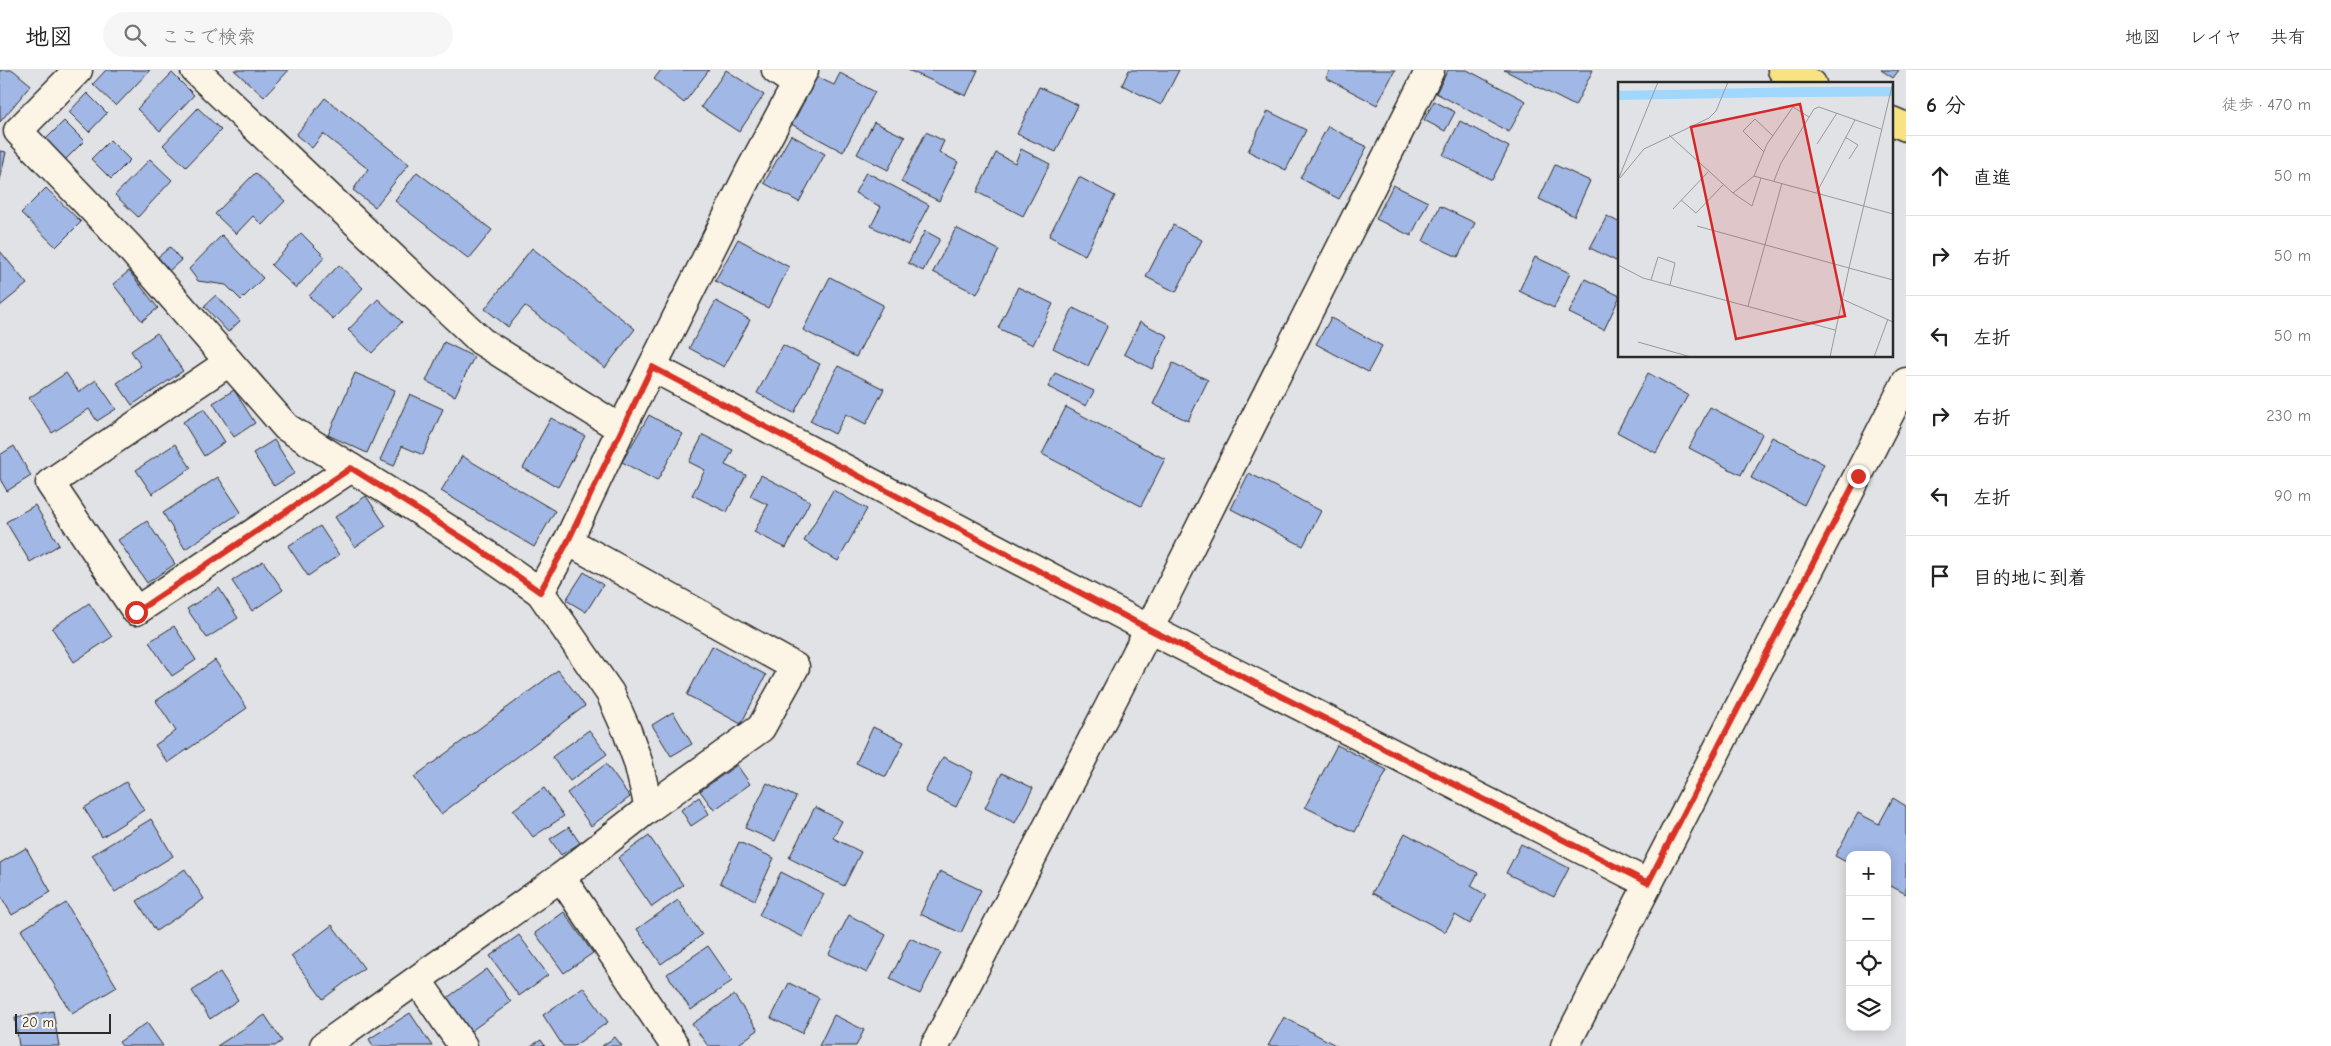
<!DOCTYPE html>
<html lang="ja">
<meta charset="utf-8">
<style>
body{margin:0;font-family:"Comic Neue","Klee One",sans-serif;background:#f6f6f6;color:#222}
.controls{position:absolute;right:15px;bottom:15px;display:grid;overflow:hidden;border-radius:10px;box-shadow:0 2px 12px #0003}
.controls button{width:45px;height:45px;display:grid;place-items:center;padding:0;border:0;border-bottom:1px solid #e0e0e0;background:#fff;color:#222;font:25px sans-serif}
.scale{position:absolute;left:15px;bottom:12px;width:96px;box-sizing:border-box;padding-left:5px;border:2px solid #2b2b2b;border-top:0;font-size:14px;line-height:18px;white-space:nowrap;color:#2b2b2b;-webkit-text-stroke:4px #fcf5e5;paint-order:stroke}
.stop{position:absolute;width:15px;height:15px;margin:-11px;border:4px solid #d93025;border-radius:50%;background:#fff}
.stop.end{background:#d93025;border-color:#fff;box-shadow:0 1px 5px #0008}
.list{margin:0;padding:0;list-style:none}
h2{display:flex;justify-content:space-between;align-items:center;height:65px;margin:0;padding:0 20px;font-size:21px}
h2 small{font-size:16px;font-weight:400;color:#767676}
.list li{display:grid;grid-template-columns:32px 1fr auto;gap:15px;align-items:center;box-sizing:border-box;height:80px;padding:0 20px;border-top:1px solid #e0e0e0}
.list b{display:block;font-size:19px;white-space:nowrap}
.list em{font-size:16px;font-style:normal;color:#767676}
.icon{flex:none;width:28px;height:28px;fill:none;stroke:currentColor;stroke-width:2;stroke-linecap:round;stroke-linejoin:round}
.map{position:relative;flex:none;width:1906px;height:976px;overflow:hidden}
header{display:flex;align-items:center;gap:30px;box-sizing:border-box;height:70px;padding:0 25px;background:#fff;border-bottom:1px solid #e0e0e0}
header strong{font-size:24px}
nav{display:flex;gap:28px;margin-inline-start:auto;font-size:18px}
.search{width:350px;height:45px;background:#f6f6f6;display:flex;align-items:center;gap:12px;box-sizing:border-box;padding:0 18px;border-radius:28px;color:#767676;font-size:19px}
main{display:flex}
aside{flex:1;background:#fff}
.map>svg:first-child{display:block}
.building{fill:#a1b7e5;stroke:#2b2b2b}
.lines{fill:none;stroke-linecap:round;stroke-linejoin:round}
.minor-casing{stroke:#2b2b2b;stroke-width:31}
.highway-casing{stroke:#2b2b2b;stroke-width:31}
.minor{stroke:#fcf5e5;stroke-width:28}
.highway{stroke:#f8e281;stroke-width:28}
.route{stroke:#d93025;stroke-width:6}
.inset-river{fill:none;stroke:#9fd7fe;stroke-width:2.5}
.inset-road{fill:none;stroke:#98999b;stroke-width:1}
.view{fill:#d62828;fill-opacity:0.15;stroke:#d62828;stroke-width:2.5}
.inset-edge{fill:none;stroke:#2b2b2b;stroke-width:2.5}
</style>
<header>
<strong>地図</strong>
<div class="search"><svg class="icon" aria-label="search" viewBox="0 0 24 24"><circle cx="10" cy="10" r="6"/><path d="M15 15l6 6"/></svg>ここで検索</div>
<nav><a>地図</a><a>レイヤ</a><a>共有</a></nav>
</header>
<main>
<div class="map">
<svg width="1906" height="976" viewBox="0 0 1906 976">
<rect width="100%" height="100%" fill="#e1e2e5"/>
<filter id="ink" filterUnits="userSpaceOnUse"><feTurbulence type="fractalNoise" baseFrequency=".02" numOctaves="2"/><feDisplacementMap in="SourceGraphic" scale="10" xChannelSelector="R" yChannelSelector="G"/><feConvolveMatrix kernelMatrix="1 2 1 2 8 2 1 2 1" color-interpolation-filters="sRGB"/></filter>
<g filter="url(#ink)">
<g class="building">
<polygon points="0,0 13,0 31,15 0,52"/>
<polygon points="106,0 150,0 116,36 93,14"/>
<polygon points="234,0 289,0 264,27"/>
<polygon points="661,0 709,0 684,33 654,9"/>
<polygon points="726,0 764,25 739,62 701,37"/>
<polygon points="908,0 978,0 966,26"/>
<polygon points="1129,0 1179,0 1161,35 1122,15"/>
<polygon points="1330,0 1395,0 1377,35 1326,8"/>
<polygon points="1448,0 1467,0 1526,31 1509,62 1436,23"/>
<polygon points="1504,0 1593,0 1575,36"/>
<polygon points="1881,0 1899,0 1893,8"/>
<polygon points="172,3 194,25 160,61 137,39"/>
<polygon points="840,3 875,22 843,82 791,54 817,7 834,15"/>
<polygon points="1039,17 1078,35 1056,82 1017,64"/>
<polygon points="87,23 107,43 89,62 69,42"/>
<polygon points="325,28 409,94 375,137 353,120 368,99 323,64 312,78 296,65"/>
<polygon points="1434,31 1455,42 1445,61 1424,50"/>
<polygon points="198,38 221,60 186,97 163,75"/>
<polygon points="1268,41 1306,60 1286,100 1248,81"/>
<polygon points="64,51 84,71 65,90 45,70"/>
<polygon points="1460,51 1509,77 1492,110 1443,85"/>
<polygon points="874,52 905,67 888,100 857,84"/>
<polygon points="1328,56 1367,77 1339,129 1300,108"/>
<polygon points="926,62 944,71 939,82 958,92 939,131 901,112"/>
<polygon points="791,65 825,84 799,132 764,113"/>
<polygon points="110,70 130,90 111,109 91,89"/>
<polygon points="1021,79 1050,94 1023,146 977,122 996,83 1015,93"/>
<polygon points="0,81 6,82 0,111"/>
<polygon points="150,89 172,110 138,147 115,125"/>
<polygon points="1555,95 1590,111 1574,146 1539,129"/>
<polygon points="417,102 492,160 469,189 395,131"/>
<polygon points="866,102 929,135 908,175 871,156 881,137 855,123"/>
<polygon points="255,103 285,131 262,155 253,146 236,164 215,144"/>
<polygon points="1079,107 1115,126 1085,185 1049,166"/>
<polygon points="1393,115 1428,132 1411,166 1376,149"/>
<polygon points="46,118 81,152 56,177 21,143"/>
<polygon points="1440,136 1475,153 1458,187 1423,171"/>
<polygon points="1607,146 1620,153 1620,193 1590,178"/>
<polygon points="1173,155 1202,170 1176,222 1146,207"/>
<polygon points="956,158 999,180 977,224 933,202"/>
<polygon points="925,161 940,169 923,201 908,193"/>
<polygon points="301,163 325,187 296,218 271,195"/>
<polygon points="222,165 263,208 241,230 226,215 198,211 189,199"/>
<polygon points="738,169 789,197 768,238 715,211"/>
<polygon points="170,177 181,190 169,201 158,187"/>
<polygon points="532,178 635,259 605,298 525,236 508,257 485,239"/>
<polygon points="0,181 27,214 0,236"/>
<polygon points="1535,187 1570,203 1554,238 1519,221"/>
<polygon points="339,195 363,218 333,249 309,226"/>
<polygon points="129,201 158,238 142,251 113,214"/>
<polygon points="830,207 883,235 856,287 803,260"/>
<polygon points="1585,209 1620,226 1604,260 1569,243"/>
<polygon points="1018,217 1053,234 1033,275 998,258"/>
<polygon points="216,225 240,251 228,262 204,236"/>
<polygon points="378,229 402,252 372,283 348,260"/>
<polygon points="716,231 750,250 724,297 689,278"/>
<polygon points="1073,238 1108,255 1088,296 1053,278"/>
<polygon points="1331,248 1382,276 1368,302 1316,274"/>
<polygon points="1140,252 1168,266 1152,299 1124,284"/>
<polygon points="157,263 183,301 132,335 117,313 141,296 131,281"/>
<polygon points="444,272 474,287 455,326 426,311"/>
<polygon points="783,275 820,294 794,343 757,323"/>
<polygon points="1173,293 1208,310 1188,351 1153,334"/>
<polygon points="838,296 884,319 866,354 846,344 835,364 810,351"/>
<polygon points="66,303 79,322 96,310 116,339 97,351 89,339 52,363 29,328"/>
<polygon points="355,303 395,320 367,383 328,365"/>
<polygon points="1055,303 1094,321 1086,336 1048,317"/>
<polygon points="1648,303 1688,325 1656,383 1617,362"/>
<polygon points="234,320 255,353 234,367 213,333"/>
<polygon points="410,324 443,339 423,385 402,376 394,396 380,390"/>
<polygon points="1066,337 1165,389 1141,436 1042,384"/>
<polygon points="1710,337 1762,364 1741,405 1689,378"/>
<polygon points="204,339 225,372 204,386 183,352"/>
<polygon points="649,345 683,364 657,411 622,392"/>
<polygon points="551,348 585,366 558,417 523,398"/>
<polygon points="703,365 733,380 725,395 746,405 727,442 692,425 705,400 689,392"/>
<polygon points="1772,367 1824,394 1804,435 1751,408"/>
<polygon points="274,370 295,403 274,416 253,383"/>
<polygon points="175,374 191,398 152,424 136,400"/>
<polygon points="14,376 31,406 7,421 0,409 0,385"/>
<polygon points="462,386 555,441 534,477 441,421"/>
<polygon points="1249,403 1321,441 1303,476 1231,439"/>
<polygon points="761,405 810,431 786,478 754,462 768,435 750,426"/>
<polygon points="218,407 241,442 185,479 163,443"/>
<polygon points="833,420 867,439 838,491 804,471"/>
<polygon points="366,426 386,456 355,477 335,447"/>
<polygon points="35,435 59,475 30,492 6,452"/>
<polygon points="147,451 175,494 147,513 118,470"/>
<polygon points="320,456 339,485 308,506 288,476"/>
<polygon points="263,491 283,520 252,541 232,511"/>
<polygon points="584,502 603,515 586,542 566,530"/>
<polygon points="219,518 238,548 207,568 187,539"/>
<polygon points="89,533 112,567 74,592 52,558"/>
<polygon points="174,556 196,590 172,606 149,572"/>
<polygon points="712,576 766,605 741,654 687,625"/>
<polygon points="215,590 247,638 168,693 155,675 176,661 156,631"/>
<polygon points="558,600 585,636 441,744 414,707"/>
<polygon points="673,642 692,674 671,686 652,655"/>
<polygon points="873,657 904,672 886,707 856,693"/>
<polygon points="589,660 607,684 570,711 552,687"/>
<polygon points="1337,675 1387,700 1355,762 1305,737"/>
<polygon points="943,687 973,702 956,737 925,722"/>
<polygon points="606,694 630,727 591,756 567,723"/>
<polygon points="737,695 750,714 714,740 700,721"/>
<polygon points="1002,703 1033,718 1015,753 985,738"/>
<polygon points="126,712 144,740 102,767 84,738"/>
<polygon points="767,713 796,727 775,771 745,758"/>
<polygon points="544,718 564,746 533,767 513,740"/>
<polygon points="699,727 709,744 691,756 681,740"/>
<polygon points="1893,728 1906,736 1906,824 1887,814 1887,785 1850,785 1850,794 1835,786 1858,743 1879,754"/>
<polygon points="815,737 842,751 833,768 861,782 844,816 789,788"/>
<polygon points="151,749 173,786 115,822 92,785"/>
<polygon points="569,757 580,773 561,785 550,769"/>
<polygon points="1405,763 1478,803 1471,816 1486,825 1470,854 1455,845 1445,862 1372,823"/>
<polygon points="649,766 683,815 652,837 618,788"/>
<polygon points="739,772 774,788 755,830 720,813"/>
<polygon points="1521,774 1569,798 1554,827 1506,803"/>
<polygon points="26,778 51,822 12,845 0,825 0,793"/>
<polygon points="185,799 204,829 156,861 137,831"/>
<polygon points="940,801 981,820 961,863 920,844"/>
<polygon points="781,802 824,824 803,867 759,845"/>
<polygon points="678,830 702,865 661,894 637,859"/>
<polygon points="66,833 117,917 72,944 21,860"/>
<polygon points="564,842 593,883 564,903 535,863"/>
<polygon points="849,845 886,865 867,903 829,884"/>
<polygon points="332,855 364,898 323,929 291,886"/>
<polygon points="519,865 548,905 519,926 490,886"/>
<polygon points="910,868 941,883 920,924 890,909"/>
<polygon points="708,876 732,911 691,940 667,904"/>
<polygon points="487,899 511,932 471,961 447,928"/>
<polygon points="220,902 238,930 210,949 192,921"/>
<polygon points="789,913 819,928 802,963 771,948"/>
<polygon points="583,917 608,952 574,976 563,976 543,945"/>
<polygon points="734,925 758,960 736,976 708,976 692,954"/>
<polygon points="53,941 59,976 19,976 15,948"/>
<polygon points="410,943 432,976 373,976 369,969"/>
<polygon points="265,945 282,971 275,976 217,976"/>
<polygon points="834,945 864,960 856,976 819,976"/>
<polygon points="1284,947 1337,976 1268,976"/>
<polygon points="147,953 163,976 122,976 119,972"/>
<polygon points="615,967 622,976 602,976"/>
<polygon points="541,970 545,976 531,976"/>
</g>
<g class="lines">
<g class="minor-casing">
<g id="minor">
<polyline points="78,0 18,61 129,177 286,357 469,472 540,522 610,623 627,661 638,692 649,738 561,807 324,976"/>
<polyline points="195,0 481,271 621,359"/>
<polyline points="776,0 797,14"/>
<polyline points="229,292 50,413 136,541 351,398"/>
<polyline points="652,297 1149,559 1647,813"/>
<polyline points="568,471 795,597 761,658 649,738"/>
<polyline points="540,522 568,471 621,359 751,99 804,0"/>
<polyline points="561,807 675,976"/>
<polyline points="418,911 463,976"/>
<polyline points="935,976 1149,559 1430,0"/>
<polyline points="1565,976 1906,312"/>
</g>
</g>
<g class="highway-casing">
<g id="highway">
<polyline points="1782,0 1812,14"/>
<polyline points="1892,51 1906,57"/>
</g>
</g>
<use href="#minor" class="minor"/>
<use href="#highway" class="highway"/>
</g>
</g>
<g class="lines" filter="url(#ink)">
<polyline class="route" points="136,542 351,398 469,472 540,522 568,471 652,297 1149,559 1648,813 1858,406"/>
</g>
<g transform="translate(1618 12)">
<rect width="275" height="275" fill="#e1e2e5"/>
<path d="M187 5H275V13L0 18V9Z" fill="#9fd7fe"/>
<path class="inset-river" d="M160 14 275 13"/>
<path class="inset-road" d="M51 53 115 111 136 94 149 62 175 25 191 35M227 55 240 63 231 77M199 62 219 31M146 70 125 49 137 37 155 54M136 94 275 132M2 96 26 67 91 36 98 29 110 0M0 98 40 0M156 99 163 81 196 27 201 25 263 47M199 110 237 38M115 111 134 124 143 96M63 118 78 131 105 103M55 127 90 90M79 144 231 186M0 183 25 196 217 248M231 186 275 0M33 198 40 175 57 181 52 203M224 217 275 240M130 224 164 101M20 260 73 275M212 275 231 186 275 198M256 275 270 237"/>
<path class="view" d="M182 22 227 234 118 257 73 45Z"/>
<rect width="275" height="275" class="inset-edge"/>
</g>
</svg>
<div class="controls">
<button>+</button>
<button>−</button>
<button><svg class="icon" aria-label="locate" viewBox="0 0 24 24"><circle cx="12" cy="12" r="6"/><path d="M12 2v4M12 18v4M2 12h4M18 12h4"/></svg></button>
<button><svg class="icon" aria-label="layers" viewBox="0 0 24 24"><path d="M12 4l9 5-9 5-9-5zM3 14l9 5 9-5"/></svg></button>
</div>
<div class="scale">20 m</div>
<div class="stop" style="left:136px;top:542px"></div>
<div class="stop end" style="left:1858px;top:406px"></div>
</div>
<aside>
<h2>6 分<small>徒歩 · 470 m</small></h2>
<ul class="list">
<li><svg class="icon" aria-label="ahead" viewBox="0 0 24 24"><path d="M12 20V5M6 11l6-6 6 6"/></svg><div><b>直進</b></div><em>50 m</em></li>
<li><svg class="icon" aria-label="right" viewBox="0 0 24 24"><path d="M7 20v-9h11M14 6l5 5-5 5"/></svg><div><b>右折</b></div><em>50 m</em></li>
<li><svg class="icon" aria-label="left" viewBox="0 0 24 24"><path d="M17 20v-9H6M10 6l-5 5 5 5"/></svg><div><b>左折</b></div><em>50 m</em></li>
<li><svg class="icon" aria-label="right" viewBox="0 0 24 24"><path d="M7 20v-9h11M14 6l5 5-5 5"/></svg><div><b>右折</b></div><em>230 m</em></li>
<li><svg class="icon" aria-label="left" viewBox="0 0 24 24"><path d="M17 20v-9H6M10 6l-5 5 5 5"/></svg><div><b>左折</b></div><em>90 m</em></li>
<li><svg class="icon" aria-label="arrive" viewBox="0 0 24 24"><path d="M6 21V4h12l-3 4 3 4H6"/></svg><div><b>目的地に到着</b></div></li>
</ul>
</aside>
</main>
